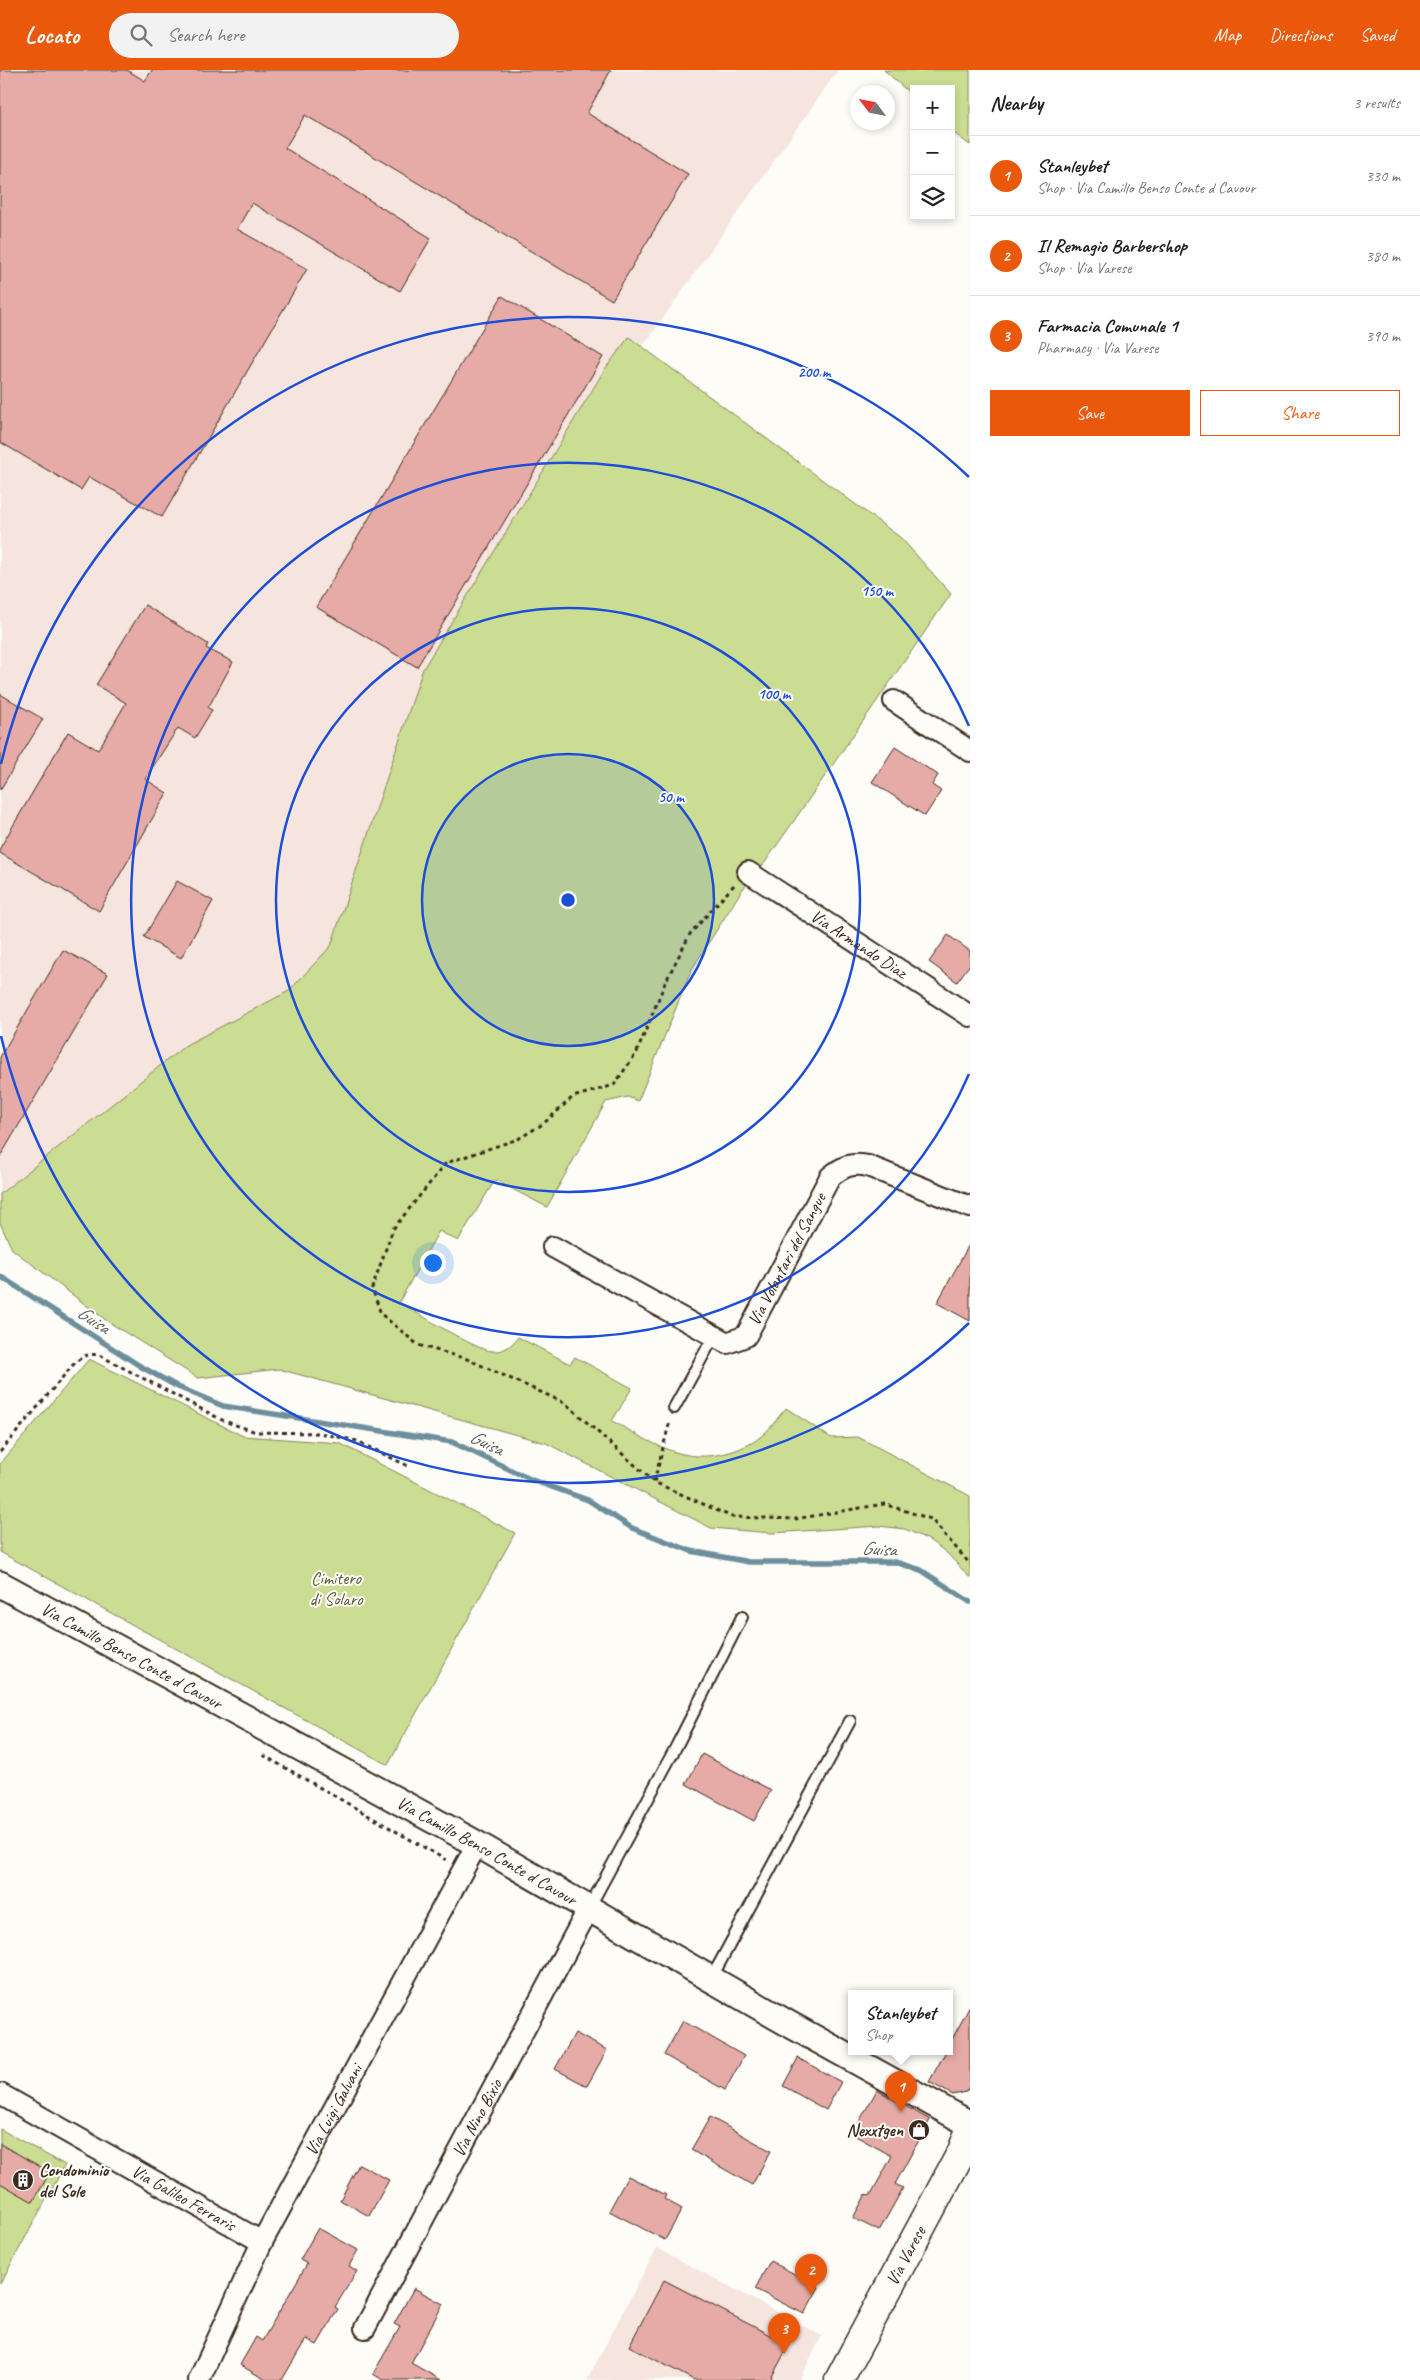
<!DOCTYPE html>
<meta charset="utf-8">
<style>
body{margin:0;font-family:Caveat,sans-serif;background:#f2f2f2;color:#202124}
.controls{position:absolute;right:15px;top:15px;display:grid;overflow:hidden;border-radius:0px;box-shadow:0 2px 8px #0003}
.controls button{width:45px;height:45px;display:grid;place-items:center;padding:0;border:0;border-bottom:1px solid #e0e0e0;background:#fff;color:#202124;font:25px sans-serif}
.compass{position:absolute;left:850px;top:15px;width:45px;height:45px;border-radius:50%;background:#fff;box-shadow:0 2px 8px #0003;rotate:302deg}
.you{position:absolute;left:432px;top:1192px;width:18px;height:18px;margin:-12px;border:4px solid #fff;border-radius:50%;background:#1a73e8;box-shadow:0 0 0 8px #1a73e833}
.badge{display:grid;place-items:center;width:32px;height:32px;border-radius:50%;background:#ea580c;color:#fff;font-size:16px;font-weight:700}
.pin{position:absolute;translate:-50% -41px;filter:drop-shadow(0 1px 2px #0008)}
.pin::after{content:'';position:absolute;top:26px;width:18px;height:15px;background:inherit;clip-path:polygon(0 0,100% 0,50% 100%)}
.popup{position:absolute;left:848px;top:1920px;width:105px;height:65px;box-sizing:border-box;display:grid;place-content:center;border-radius:0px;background:#fff;filter:drop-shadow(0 1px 4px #0005);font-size:16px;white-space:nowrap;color:#757577}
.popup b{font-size:19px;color:#202124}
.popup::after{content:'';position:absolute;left:50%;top:100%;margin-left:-10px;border:10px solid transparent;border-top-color:#fff}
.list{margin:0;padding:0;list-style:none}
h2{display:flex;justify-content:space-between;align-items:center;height:65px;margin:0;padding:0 20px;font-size:21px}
h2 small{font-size:16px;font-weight:400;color:#757577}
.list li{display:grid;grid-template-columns:32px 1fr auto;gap:15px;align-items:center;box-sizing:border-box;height:80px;padding:0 20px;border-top:1px solid #e0e0e0}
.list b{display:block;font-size:19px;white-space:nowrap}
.list p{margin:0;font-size:16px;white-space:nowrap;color:#757577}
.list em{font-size:16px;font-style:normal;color:#757577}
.actions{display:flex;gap:10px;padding:15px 20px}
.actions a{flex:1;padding:11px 0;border:1px solid #ea580c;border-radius:0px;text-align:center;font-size:18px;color:#ea580c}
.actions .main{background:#ea580c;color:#fff}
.icon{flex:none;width:28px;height:28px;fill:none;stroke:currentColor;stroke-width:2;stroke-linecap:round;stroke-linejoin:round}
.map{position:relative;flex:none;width:970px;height:2310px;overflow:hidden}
header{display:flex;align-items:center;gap:30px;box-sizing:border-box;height:70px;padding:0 25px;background:#ea580c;color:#fff}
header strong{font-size:24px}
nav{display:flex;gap:28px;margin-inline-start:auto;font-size:18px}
.search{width:350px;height:45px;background:#f2f2f2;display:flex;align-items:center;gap:12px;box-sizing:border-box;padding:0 18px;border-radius:28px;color:#757577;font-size:19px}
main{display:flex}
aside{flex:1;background:#fff}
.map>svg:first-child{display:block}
.built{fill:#f6e4df}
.green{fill:#cbdd92;stroke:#838458}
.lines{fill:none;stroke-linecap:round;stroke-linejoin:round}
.stream{stroke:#6d8f9d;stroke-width:5.5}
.building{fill:#e6aba6;stroke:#3b2a1e}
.service-casing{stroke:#3b2a1e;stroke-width:14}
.minor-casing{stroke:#3b2a1e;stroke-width:24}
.tertiary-casing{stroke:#3b2a1e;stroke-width:29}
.primary-casing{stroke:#3b2a1e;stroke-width:31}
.path{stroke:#3b2a1e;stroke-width:3;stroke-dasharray:4 4;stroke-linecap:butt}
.service{stroke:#fdfcf7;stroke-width:10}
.minor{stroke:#fdfcf7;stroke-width:20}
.tertiary{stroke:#fdfcf7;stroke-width:25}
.primary{stroke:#fdfcf7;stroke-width:28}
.ring{fill:none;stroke:#1d4ed8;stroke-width:2.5}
.labels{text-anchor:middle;stroke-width:4;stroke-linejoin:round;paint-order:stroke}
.street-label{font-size:18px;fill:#3b2a1e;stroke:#fdfcf7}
.park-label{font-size:18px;fill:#5f573b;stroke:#fdfcf7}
.poi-label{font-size:18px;font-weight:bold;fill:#3b2a1e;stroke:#fdfcf7;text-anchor:end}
.water-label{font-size:19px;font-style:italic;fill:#545d5d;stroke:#fdfcf7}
.centre{fill:#1d4ed8;stroke:#fdfcf7;stroke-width:2.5}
.ring-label{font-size:15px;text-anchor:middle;font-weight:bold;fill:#1d4ed8;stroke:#fdfcf7;stroke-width:4;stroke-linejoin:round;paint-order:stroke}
</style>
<header>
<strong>Locato</strong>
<div class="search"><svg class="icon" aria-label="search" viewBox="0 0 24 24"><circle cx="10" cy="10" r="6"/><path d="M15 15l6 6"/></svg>Search here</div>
<nav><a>Map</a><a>Directions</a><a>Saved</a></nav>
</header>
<main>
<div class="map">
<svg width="970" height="2310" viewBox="0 0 970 2310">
<rect width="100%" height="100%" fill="#fdfcf7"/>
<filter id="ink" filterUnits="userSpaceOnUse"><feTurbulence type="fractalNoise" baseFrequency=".02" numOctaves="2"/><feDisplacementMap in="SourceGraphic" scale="10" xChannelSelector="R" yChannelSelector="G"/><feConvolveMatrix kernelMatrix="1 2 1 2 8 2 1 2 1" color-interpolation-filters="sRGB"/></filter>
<g filter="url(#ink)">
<g class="built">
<polygon points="0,0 838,0 644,275 629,267 605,298 423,599 331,876 289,921 186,975 0,1124"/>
<polygon points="657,2178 822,2266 799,2310 587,2310"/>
</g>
<g class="green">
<polygon points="884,0 970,0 970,75 951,61 951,19 914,19 914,27"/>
<path d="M629 267 901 468 951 524 766 791 742 820 692 899 638 1031 628 1027 606 1032 547 1137 495 1110 458 1171 439 1161 399 1232C418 1243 475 1280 492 1281 503 1282 512 1276 518 1267L570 1294 575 1287 632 1318 612 1351C652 1372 682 1396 730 1382 743 1378 756 1372 766 1362 773 1355 779 1346 786 1338L831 1368 858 1367 970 1426V1508L947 1483 929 1470 905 1459 879 1456 772 1463 711 1458 546 1373 279 1299 198 1308 107 1251 12 1179 0 1153V1124L186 975 289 921 331 876 423 599 605 299Z"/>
<polygon points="89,1289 243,1366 339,1373 515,1463 388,1695 0,1482 0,1394"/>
<polygon points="0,2059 65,2095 0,2214"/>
</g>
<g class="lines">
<polyline class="stream" points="0,1206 140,1296 178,1317 223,1336 452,1372 532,1410 588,1430 632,1458 691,1481 749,1492 895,1492 921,1500 970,1532"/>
</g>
<g class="building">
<polygon points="0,0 127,0 145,11 152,0 611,0 587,43 688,104 612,230 305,45 285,78 431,168 400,221 252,133 237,159 307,199 162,447 89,407 81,420 0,372"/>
<polygon points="502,226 603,287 417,597 316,537"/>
<polygon points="145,535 208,574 206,578 233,592 208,638 212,640 195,668 178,658 145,709 167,723 99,841 0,783 0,778 68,662 98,680 126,633 96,615"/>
<polygon points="0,624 43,649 0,720"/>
<polygon points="895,677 938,705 932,715 941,721 925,746 872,712"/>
<polygon points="177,811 213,831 181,888 144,867"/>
<polygon points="948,865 970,881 970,894 957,912 929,892"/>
<polygon points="63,880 108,904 0,1087 0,987"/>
<polygon points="970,1173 970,1251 937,1233"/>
<polygon points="702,1684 771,1720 754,1751 686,1714"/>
<polygon points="970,1936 970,2015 966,2022 953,2025 929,2012 946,1981 950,1981 950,1973"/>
<polygon points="683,1951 744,1986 725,2020 664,1985"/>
<polygon points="575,1963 607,1980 587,2016 555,1999"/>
<polygon points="798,1988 841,2012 826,2040 783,2016"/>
<polygon points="877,2020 930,2050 895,2114 903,2118 879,2161 853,2148 866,2124 870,2126 892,2086 852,2064"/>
<polygon points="710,2047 771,2081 752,2115 691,2080"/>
<polygon points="0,2074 50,2102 33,2132 0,2113"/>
<polygon points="359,2094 389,2110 369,2146 340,2130"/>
<polygon points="628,2106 666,2125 664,2129 682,2139 665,2170 609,2141"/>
<polygon points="318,2158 358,2180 349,2196 357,2201 335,2237 338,2239 317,2275 306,2269 282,2310 266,2310 240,2295 256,2267 262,2271 307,2194 300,2190"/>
<polygon points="770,2191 819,2217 804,2244 755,2219"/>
<polygon points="664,2210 789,2275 770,2310 694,2310 629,2276"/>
<polygon points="414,2218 443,2234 411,2293 441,2310 383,2310 373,2304 400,2257 394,2254"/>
</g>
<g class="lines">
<g class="service-casing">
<g id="service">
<polyline points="674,1338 714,1266"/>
<polyline points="589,1838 676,1677 742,1547"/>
<polyline points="711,1909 850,1651"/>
</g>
</g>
<g class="minor-casing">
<g id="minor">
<polyline points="894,631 970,681"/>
<path id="s1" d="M748 802 970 946"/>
<path id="s2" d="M553 1177 727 1273 746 1266 830 1107C842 1097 852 1092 868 1096L970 1137"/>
<path id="s3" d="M0 2024 262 2172"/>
<path id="s4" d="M365 2258 589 1838"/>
<path id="s5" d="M199 2310 262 2172 477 1774"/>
</g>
</g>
<g class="tertiary-casing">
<g id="tertiary">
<path id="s6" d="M0 1514 477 1774 789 1954 970 2054"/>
</g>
</g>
<g class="primary-casing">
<g id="primary">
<path id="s7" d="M839 2310 962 2081 970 2060"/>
</g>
</g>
<g class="path">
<polyline points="734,815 690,864 665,913 637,982 614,1015 573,1027 543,1054 518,1069 446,1093 393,1159 372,1218 381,1244 418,1275 467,1289 565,1333 654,1412 732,1447 795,1449 884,1434 931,1449 970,1494"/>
<path d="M0 1382 72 1296C81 1287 86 1283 99 1285L224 1351 256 1362 320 1363 357 1371 408 1396"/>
<polyline points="654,1412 670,1351"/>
<polyline points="263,1685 446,1790"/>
</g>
<use href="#service" class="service"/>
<use href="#minor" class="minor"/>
<use href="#tertiary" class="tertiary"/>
<use href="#primary" class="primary"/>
</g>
</g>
<circle cx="568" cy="830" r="146" fill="#1d4ed8" fill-opacity=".12"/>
<g class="ring">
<circle cx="568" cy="830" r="146"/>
<circle cx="568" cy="830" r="292"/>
<path d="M969 1004A437 437 0 1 1 969 656"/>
<path d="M969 1253A583 583 0 0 1 1 966M1 694A583 583 0 0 1 969 407"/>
</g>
<defs>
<g id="shop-disc" transform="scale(1.125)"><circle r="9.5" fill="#3b2a1e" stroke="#fdfcf7"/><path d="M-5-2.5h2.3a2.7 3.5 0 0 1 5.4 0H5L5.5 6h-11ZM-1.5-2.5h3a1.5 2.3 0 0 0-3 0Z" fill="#fff"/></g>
<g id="building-disc" transform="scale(1.125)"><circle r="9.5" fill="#3b2a1e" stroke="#fdfcf7"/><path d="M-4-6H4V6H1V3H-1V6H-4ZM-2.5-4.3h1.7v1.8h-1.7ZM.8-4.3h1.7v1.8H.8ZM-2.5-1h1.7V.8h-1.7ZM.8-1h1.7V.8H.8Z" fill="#fff"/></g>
</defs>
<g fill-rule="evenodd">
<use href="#shop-disc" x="919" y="2060"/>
<use href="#building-disc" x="23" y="2110"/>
</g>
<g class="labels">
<g class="street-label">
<text dy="6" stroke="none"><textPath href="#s1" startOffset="132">Via Armando Diaz</textPath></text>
<text dy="6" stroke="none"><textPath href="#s2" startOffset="306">Via Volontari del Sangue</textPath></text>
<text dy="6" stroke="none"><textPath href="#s6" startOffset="150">Via Camillo Benso Conte d Cavour</textPath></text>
<text dy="6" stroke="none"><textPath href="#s6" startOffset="555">Via Camillo Benso Conte d Cavour</textPath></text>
<text dy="6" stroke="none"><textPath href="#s5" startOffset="302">Via Luigi Galvani</textPath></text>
<text dy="6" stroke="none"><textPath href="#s4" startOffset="238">Via Nino Bixio</textPath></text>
<text dy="6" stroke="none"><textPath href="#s3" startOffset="211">Via Galileo Ferraris</textPath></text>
<text dy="6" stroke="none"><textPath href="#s7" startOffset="141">Via Varese</textPath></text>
</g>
<g class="park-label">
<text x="336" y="1514">Cimitero<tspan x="336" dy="21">di Solaro</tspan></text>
</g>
<g class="poi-label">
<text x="903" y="2066">Nexxtgen</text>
<text x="39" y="2106" text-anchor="start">Condominio<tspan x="39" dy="21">del Sole</tspan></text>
</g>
<g class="water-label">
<text transform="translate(94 1249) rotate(33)" y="7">Guisa</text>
<text transform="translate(487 1372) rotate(26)" y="7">Guisa</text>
<text transform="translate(879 1478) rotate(3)" y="7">Guisa</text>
</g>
</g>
<circle cx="568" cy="830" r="8" class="centre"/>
<g class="ring-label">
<text x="814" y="307">200 m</text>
<text x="877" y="526">150 m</text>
<text x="774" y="629">100 m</text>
<text x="671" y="732">50 m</text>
</g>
</svg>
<div class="controls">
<button>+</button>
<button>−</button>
<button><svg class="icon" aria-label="layers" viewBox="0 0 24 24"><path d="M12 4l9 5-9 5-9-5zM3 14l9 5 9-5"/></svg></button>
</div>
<svg class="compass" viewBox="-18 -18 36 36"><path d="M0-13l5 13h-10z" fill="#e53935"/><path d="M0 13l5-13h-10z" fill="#757577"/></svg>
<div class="you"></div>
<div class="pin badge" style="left:901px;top:2042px">1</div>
<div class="popup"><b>Stanleybet</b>Shop</div>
<div class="pin badge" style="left:811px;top:2225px">2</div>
<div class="pin badge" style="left:784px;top:2284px">3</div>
</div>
<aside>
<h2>Nearby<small>3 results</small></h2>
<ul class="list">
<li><span class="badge">1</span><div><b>Stanleybet</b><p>Shop · Via Camillo Benso Conte d Cavour</p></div><em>330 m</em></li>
<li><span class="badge">2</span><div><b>Il Remagio Barbershop</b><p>Shop · Via Varese</p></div><em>380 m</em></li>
<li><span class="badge">3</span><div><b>Farmacia Comunale 1</b><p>Pharmacy · Via Varese</p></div><em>390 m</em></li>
</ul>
<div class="actions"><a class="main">Save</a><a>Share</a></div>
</aside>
</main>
